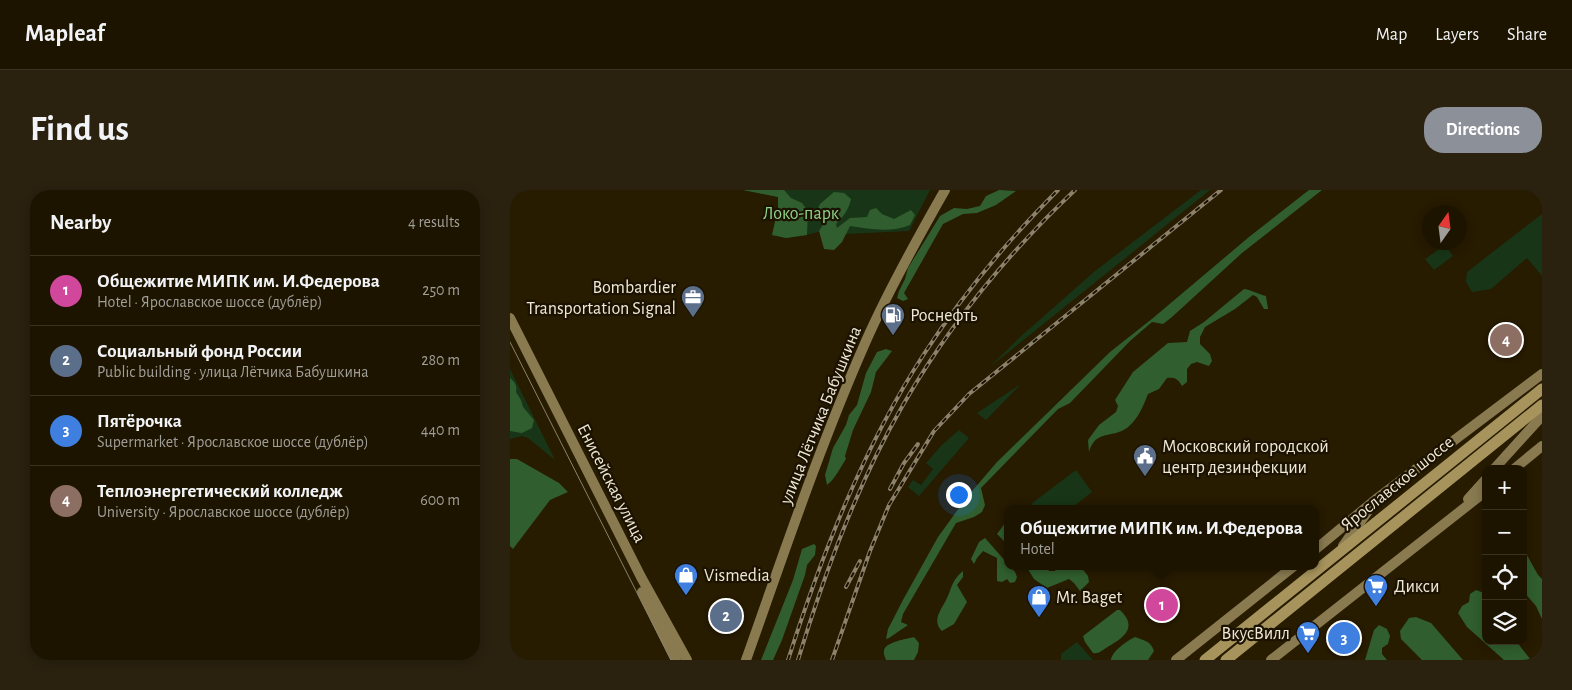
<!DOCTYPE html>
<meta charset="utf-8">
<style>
body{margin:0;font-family:"Alegreya Sans",sans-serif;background:#2a210f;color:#f1f3f6}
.controls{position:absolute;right:15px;bottom:15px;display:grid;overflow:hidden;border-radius:10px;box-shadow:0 2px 12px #0003}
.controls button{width:45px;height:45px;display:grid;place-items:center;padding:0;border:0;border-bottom:1px solid #3b3322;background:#1d1400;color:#f1f3f6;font:25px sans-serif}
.compass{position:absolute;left:912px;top:15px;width:45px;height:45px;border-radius:50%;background:#1d1400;box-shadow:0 2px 12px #0003;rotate:14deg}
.you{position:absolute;left:448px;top:304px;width:18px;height:18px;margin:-12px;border:4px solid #fff;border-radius:50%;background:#1a73e8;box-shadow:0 0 0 8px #1a73e833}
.badge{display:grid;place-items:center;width:32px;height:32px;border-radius:50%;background:#8c9099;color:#fff;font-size:16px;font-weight:700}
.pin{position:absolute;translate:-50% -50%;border:2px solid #fff;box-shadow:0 1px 5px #0006}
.popup{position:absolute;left:494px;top:315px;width:315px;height:65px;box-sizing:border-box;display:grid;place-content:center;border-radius:10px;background:#1d1400;filter:drop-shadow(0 1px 4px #0005);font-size:16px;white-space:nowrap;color:#a09e99}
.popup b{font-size:19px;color:#f1f3f6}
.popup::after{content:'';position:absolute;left:50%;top:100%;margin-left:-10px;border:10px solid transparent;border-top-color:#1d1400}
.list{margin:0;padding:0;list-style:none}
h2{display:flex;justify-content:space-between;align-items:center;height:65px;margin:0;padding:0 20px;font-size:21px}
h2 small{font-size:16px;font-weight:400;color:#a09e99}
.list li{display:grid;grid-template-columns:32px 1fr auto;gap:15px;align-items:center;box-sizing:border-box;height:70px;padding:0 20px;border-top:1px solid #3b3322}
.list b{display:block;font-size:19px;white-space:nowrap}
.list p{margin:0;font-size:16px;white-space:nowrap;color:#a09e99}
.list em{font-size:16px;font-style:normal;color:#a09e99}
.icon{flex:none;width:28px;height:28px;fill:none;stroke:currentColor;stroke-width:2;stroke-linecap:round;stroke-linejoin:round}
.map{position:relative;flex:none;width:1032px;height:470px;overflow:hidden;border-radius:20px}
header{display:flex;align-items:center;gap:30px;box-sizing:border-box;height:70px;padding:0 25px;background:#1d1400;border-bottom:1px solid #3b3322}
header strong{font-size:24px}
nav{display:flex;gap:28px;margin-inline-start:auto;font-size:18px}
.intro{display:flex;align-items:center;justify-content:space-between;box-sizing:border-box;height:120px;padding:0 30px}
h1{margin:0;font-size:35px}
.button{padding:12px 22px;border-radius:20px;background:#8c9099;color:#fff;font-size:18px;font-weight:700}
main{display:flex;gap:30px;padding:0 30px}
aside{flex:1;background:#1d1400;border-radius:20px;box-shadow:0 2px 12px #0003}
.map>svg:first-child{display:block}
.green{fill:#183617}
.forest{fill:#305e2e}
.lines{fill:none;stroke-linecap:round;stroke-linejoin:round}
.secondary{stroke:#897a50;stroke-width:10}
.primary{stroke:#a7945d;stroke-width:11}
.tram{stroke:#8c826c;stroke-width:1}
.rail-casing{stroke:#8c826c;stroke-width:4}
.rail{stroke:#1b1200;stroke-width:2;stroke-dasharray:5.5;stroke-linecap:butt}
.labels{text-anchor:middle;stroke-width:4.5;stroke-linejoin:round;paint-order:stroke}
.park-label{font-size:18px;fill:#8fd38b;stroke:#1b1200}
.poi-label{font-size:18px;fill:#f0e8d7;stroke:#1b1200;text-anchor:start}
.street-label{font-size:18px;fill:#f0e8d7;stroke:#1b1200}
</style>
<header>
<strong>Mapleaf</strong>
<nav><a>Map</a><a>Layers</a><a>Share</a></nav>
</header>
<div class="intro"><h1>Find us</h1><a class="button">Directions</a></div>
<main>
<aside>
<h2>Nearby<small>4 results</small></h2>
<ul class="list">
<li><span class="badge" style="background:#d1479c">1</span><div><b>Общежитие МИПК им. И.Федерова</b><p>Hotel · Ярославское шоссе (дублёр)</p></div><em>250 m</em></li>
<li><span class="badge" style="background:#5c6f8a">2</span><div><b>Социальный фонд России</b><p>Public building · улица Лётчика Бабушкина</p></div><em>280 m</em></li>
<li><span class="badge" style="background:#3f7fe0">3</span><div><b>Пятёрочка</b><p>Supermarket · Ярославское шоссе (дублёр)</p></div><em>440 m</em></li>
<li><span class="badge" style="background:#8d6e63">4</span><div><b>Теплоэнергетический колледж</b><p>University · Ярославское шоссе (дублёр)</p></div><em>600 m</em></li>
</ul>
</aside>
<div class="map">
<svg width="1032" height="470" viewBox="0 0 1032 470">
<rect width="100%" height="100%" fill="#271b00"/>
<g class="green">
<polygon points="233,0 420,0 399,41 337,44 318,39 297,45 276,48 262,45 268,19 268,7"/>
<polygon points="691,0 700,0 480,177 509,148 585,81"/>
<polygon points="1032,24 1032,86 1017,68 981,99 962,102 956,92 957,82"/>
<polygon points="935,55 943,66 924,80 915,69"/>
<polygon points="0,179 45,270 18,248 12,246 0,249"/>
<polygon points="511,194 476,230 467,223"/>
<polygon points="449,240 459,248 409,306 398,297 403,290 411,295 423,279 416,273 432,255"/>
<polygon points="566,280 582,302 560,319 525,319 521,314"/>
<polygon points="567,452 583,470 551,470 551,464"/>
</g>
<g class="forest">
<polygon points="233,0 274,0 281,8 292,13 298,21 297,45 276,48 262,45 268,19 268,7"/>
<polygon points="489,0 506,1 486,15 467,23 453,24 433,34 394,103 398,109 393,111 387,108 389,101 395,89 398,78 430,26 444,18 457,19 470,16 476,6"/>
<polygon points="799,0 812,0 732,63 662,127 653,134 642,132 620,151 560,213 548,219 471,298 475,315 472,322 464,327 446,333 393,424 391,432 398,435 379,448 376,449 378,439 394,408 428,347 457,307 487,272 600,162 643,128 739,47"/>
<path d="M324 2 334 3 341 9C339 19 333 27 326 34L327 38 340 28 357 27 360 20 366 18 372 24 384 29 401 20 405 25 400 35C380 43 360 39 340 36L332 52 324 60 314 59 309 41 314 33 310 30 307 20 310 14Z"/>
<path d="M734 99C742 100 748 104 756 106L758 119H754L747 107 743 105 725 119 695 137 690 147V154L700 164 702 171 699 176 687 172 681 174 677 179V192L672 196C668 189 665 187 657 188L649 199 638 204C633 217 628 229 617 238 601 249 586 239 579 262L578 250 589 235 606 222 608 216 605 210 623 182 658 153 677 152 680 141 694 132Z"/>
<path d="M376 159 382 161 366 182 361 202 343 240 335 266 336 269C330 278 325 289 317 295L315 285 323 258 336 235 339 225 347 215 356 183 367 162Z"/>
<path d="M0 188C5 192 7 195 6 202L11 210 13 217 24 230 22 238 12 243 0 241Z"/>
<polygon points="0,269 7,269 49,293 58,302 40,310 3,359 0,356"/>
<polygon points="498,329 498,355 487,344"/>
<polygon points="475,348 505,382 507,387 505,392 500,393 497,389 492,392 487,391 487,368 473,361 467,368 464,374 461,369 469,352"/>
<polygon points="304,354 306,356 305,365 297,375 295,385 272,450 263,470 251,470 283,390 292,359"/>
<polygon points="1013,358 1028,385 1032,389 1032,429 1026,416 1013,401"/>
<polygon points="516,376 535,376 539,381 545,381 548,376 570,376 578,386 579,392 570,401 564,393 559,389 537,398 524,389"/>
<path d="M453 381V387L447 395 457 412 444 434 432 441C421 430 432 419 437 408 442 397 442 390 453 381Z"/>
<polygon points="966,400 974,403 976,406 976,451 1006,451 1021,470 994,470 957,437 948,423 952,416 959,412 960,404"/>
<path d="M607 420H610C629 438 613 448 596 458 591 461 589 464 583 463L575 452 573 446Z"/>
<polygon points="906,427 921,433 953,470 912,470 891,449 890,441 899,428"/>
<polygon points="869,435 877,439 880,446 878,454 872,458 872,464 877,470 855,470 864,440"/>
<path d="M404 447 409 453 408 462 404 470H376C375 467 373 464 374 461 374 452 397 449 404 447Z"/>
<path d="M625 447C635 451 641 451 644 461L638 470H601C602 461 617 451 625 447Z"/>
</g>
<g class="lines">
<g class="secondary">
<polyline points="0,128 131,387 177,470"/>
<polyline points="984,279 1032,226"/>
<polyline points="1004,279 1032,256"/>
<polyline points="958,309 976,289"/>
<polyline points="833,356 858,321"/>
<polyline points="806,359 865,310 1032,184"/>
<polyline points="132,402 166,470"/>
<path d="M236 470C274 363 310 255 356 151 379 99 407 49 435 0"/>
<polyline points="666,470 784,376"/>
<polyline points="761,470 976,301"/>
</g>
<g class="primary">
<polyline points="695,470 1032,199"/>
<polyline points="716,470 1032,215"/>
</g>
<polyline class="tram" points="0,152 161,470"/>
<g class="rail-casing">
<g id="rail">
<polyline points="380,299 394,273 408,254"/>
<polyline points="336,397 350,371"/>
<path d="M278 470C312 364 353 258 414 164 453 104 498 50 548 0"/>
<path d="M288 470C315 382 347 295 393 215 439 135 498 63 565 0"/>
<polyline points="322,470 360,361 379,315 424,241 459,204 711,0"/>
</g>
</g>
<use href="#rail" class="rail"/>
</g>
<defs>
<g id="office-pin" transform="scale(1.25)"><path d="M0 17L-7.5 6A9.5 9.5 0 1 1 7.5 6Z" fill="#5c6f8a" stroke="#1b1200"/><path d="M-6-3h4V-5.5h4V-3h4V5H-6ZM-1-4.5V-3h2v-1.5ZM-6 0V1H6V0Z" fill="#fff"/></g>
<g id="fuel-pin" transform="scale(1.25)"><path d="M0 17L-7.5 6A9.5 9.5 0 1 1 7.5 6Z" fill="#5c6f8a" stroke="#1b1200"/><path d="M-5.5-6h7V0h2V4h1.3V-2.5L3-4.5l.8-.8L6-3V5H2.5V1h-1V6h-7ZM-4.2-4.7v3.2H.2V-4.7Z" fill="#fff"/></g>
<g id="civic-pin" transform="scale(1.25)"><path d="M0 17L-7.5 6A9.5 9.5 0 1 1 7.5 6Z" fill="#5c6f8a" stroke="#1b1200"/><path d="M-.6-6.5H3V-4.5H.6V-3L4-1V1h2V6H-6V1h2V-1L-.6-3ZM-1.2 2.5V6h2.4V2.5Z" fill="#fff"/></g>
<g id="shop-pin" transform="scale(1.25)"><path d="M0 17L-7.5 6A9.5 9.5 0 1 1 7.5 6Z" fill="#3f7fe0" stroke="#1b1200"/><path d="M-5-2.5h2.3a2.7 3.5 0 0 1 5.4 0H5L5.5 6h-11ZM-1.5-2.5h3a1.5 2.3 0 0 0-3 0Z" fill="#fff"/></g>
<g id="supermarket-pin" transform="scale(1.25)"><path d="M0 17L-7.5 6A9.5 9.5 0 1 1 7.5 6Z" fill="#3f7fe0" stroke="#1b1200"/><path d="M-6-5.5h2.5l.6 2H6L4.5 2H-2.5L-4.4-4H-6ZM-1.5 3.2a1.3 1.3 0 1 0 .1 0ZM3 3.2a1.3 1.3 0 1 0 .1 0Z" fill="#fff"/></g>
</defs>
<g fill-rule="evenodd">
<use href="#office-pin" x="183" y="107"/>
<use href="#fuel-pin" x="383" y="125"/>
<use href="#civic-pin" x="635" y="266"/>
<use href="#shop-pin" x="176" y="385"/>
<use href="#supermarket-pin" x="866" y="396"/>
<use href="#shop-pin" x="529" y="407"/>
<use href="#supermarket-pin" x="798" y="443"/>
</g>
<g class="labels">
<g class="park-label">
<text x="291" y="29">Локо-парк</text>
</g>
<g class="poi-label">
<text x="166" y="103" text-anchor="end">Bombardier<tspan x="166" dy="21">Transportation Signal</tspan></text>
<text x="400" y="131">Роснефть</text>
<text x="652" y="262">Московский городской<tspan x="652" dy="21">центр дезинфекции</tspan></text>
<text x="194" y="391">Vismedia</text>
<text x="884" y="402">Дикси</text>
<text x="546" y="413">Mr. Baget</text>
<text x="780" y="449" text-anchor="end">ВкусВилл</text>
</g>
<g class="street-label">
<text transform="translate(310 225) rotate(-68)" y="6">улица Лётчика Бабушкина</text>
<text transform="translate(102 293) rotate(63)" y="6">Енисейская улица</text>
<text transform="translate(887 293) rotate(-39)" y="6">Ярославское шоссе</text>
</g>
</g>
</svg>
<div class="controls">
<button>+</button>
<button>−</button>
<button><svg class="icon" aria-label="locate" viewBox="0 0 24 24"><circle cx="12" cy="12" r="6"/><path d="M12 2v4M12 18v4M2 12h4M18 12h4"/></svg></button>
<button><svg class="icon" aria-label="layers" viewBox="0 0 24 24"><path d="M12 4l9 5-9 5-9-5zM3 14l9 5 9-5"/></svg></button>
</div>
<svg class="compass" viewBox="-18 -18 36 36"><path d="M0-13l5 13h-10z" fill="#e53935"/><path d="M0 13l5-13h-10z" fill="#a09e99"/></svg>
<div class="you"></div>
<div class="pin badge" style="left:652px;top:415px;background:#d1479c">1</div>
<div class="popup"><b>Общежитие МИПК им. И.Федерова</b>Hotel</div>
<div class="pin badge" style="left:216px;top:426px;background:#5c6f8a">2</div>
<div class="pin badge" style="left:834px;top:448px;background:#3f7fe0">3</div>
<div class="pin badge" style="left:996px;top:150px;background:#8d6e63">4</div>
</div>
</main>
